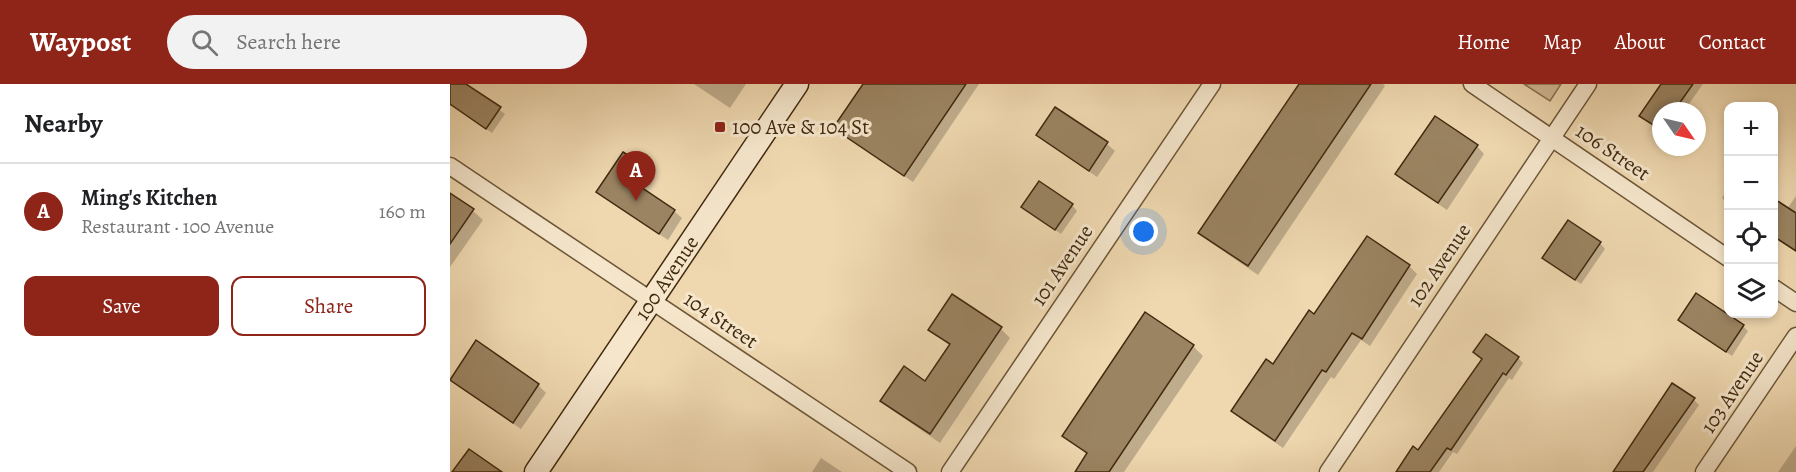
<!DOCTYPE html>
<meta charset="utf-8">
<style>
body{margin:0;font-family:Alegreya,serif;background:#f2f2f2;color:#202124}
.controls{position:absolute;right:18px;top:18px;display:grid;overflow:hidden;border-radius:12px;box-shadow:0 3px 9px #0003}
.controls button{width:54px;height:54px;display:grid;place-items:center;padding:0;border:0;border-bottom:2px solid #e0e0e0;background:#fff;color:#202124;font:30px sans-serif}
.compass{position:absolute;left:1202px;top:18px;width:54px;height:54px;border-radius:50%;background:#fff;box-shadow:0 3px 9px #0003;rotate:124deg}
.you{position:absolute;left:694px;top:148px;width:21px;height:21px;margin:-15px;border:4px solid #fff;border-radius:50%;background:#1a73e8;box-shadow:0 0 0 9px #1a73e833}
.badge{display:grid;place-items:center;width:39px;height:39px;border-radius:50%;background:#8f2418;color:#fff;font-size:20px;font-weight:700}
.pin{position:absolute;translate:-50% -50px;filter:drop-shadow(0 2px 3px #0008)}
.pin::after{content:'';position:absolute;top:32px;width:21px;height:18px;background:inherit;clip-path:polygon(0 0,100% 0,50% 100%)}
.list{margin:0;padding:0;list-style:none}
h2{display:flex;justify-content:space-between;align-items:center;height:78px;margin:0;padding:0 24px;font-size:26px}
h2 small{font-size:20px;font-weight:400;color:#757577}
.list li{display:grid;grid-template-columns:39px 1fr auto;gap:18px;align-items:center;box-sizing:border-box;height:96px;padding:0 24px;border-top:2px solid #e0e0e0}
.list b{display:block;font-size:22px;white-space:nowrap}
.list p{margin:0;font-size:20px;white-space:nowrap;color:#757577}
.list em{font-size:20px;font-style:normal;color:#757577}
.actions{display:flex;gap:12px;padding:18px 24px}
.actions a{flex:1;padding:14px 0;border:2px solid #8f2418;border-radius:12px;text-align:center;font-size:21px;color:#8f2418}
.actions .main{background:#8f2418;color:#fff}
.icon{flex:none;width:33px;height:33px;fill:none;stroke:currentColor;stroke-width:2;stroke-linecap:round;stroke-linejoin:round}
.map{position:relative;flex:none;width:1346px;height:388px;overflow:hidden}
header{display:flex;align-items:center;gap:36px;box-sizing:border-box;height:84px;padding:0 30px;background:#8f2418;color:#fff}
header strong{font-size:28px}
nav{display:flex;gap:33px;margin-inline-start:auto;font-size:21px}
.search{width:420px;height:54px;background:#f2f2f2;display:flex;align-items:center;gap:15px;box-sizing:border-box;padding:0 21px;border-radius:33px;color:#757577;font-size:22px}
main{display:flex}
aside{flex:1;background:#fff}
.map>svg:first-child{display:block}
.green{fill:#d1ba94;stroke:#897251;stroke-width:1.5}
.shadow{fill:#0003}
.building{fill:#9b8462;stroke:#41290e;stroke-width:1.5}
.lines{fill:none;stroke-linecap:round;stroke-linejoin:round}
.street-casing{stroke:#6c5536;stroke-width:19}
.secondary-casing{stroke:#41290e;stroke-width:25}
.street{stroke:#f5e6cc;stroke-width:16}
.secondary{stroke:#f5e6cc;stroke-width:22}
.poi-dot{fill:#8f2418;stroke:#f5e6cc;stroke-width:2}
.labels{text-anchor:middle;stroke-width:6;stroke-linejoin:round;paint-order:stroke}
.poi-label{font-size:21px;fill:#41290e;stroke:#f5e6cc;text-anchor:start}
.street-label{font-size:21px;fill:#41290e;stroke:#f5e6cc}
</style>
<header>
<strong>Waypost</strong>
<div class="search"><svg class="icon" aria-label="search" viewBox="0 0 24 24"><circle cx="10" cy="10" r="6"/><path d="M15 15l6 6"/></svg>Search here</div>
<nav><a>Home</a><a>Map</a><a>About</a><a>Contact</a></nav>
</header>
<main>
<aside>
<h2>Nearby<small></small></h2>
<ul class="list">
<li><span class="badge">A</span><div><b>Ming's Kitchen</b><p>Restaurant · 100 Avenue</p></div><em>160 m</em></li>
</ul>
<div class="actions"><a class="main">Save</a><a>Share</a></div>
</aside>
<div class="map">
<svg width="1346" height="388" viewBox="0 0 1346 388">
<rect width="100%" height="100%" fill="#efd8b0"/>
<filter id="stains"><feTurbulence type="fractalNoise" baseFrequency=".00333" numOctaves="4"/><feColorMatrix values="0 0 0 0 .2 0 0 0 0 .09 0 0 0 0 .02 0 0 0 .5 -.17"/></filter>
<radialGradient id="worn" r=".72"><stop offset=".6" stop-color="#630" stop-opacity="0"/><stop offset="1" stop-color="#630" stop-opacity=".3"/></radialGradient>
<polygon class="green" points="1074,0 1111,0 1100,17"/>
<g class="shadow">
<polygon points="0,0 14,0 55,30 42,49 0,20"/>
<polygon points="244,0 296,0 280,24"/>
<polygon points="415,0 529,0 463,98 393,51 385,44"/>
<polygon points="851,0 933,0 935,2 808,191 760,158 750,149"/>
<polygon points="1213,0 1253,0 1234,27 1211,27 1211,47 1197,37"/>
<polygon points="588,51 657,60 665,67 647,93 596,58"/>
<polygon points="1027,62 1034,70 997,126 955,98 947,90"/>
<polygon points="195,84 203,92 193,106 224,127 232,134 218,156 156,115 148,107"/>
<polygon points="1278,104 1278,120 1272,114"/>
<polygon points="0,111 23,127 33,136 0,183"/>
<polygon points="1346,112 1346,167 1324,152 1337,125"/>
<polygon points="622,121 627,127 611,150 573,123"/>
<polygon points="917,154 959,182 967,190 920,262 911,256 884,295 881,293 833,364 791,335 783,327 865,232"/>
<polygon points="1150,159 1155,165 1131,200 1100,179"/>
<polygon points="695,230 743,262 753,272 674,388 627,388 638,371 614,351"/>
<polygon points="1230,236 1293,242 1298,247 1282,272"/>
<polygon points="480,245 551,245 560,254 490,359 442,326 432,317 475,299 500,262"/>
<polygon points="26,259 88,301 96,309 71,345 9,303 1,295"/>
<polygon points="1068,274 1073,279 1062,296 1059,294 1007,370 1003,368 989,388 947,388"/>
<polygon points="1244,316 1249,321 1203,388 1164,388"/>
<polygon points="1346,362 1346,388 1328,388"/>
<polygon points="371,374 392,388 362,388"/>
</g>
<g class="building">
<polygon points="0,0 16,0 51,23 36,45 0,20"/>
<polygon points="413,0 516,0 454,92 383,44"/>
<polygon points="849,0 921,0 798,182 748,149"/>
<polygon points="1211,0 1243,0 1224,27 1211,27 1211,46 1189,32"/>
<polygon points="605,23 658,58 639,87 586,51"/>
<polygon points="985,32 1028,61 988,119 945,90"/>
<polygon points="173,68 196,83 185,99 225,126 209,150 146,108"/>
<polygon points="589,97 623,120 605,146 571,123"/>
<polygon points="0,109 24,125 0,160"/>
<polygon points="1323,114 1346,129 1346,167 1323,152"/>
<polygon points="1118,136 1151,158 1125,196 1092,174"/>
<polygon points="917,152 960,181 912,255 902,249 876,288 872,286 825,357 781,327 816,275 823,280 859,226 864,230"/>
<polygon points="1246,209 1294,241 1276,268 1228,236"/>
<polygon points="502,210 552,243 480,350 430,317 454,282 475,297 500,260 478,246"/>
<polygon points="695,228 744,261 659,388 625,388 637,369 612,352"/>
<polygon points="1036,250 1069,273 1056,291 1053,289 1001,366 997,364 980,388 946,388 963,362 968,366 1032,275 1023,268"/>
<polygon points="26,256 89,300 63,339 0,296"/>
<polygon points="1222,299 1245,314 1193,388 1163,388"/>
<polygon points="19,365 52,388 2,388"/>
</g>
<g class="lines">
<g class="street-casing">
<g id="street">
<polyline points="1022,0 1278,174"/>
<polyline points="0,82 458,388"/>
<polyline points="1324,204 1346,219"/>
<polyline points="500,388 762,0"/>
<polyline points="878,388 1138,0"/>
<polyline points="1254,388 1346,252"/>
</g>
</g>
<g class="secondary-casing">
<g id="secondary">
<path id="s1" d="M86 388 347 0"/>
</g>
</g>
<use href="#street" class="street"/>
<use href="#secondary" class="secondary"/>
</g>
<rect class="poi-dot" x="264" y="37" width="12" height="12" rx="3"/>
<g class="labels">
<g class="poi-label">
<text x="282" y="50">100 Ave &amp; 104 St</text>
</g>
<g class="street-label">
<text transform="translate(1163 68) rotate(34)" y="7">106 Street</text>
<text transform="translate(612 181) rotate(-56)" y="7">101 Avenue</text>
<text transform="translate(989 181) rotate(-56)" y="7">102 Avenue</text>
<text dy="7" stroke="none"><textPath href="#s1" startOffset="234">100 Avenue</textPath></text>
<text transform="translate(271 236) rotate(34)" y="7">104 Street</text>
<text transform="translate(1282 308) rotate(-56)" y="7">103 Avenue</text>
</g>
</g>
<rect width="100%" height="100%" filter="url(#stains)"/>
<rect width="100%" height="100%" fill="url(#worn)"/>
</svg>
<div class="controls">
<button>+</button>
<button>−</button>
<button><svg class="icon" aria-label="locate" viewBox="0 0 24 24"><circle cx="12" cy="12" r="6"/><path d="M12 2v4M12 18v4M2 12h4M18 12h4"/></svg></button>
<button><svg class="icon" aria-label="layers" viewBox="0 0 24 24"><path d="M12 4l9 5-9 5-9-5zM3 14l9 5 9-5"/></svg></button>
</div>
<svg class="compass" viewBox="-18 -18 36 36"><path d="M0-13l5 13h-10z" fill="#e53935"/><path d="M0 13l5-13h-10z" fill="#757577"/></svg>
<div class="you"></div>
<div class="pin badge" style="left:186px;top:117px">A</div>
</div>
</main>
